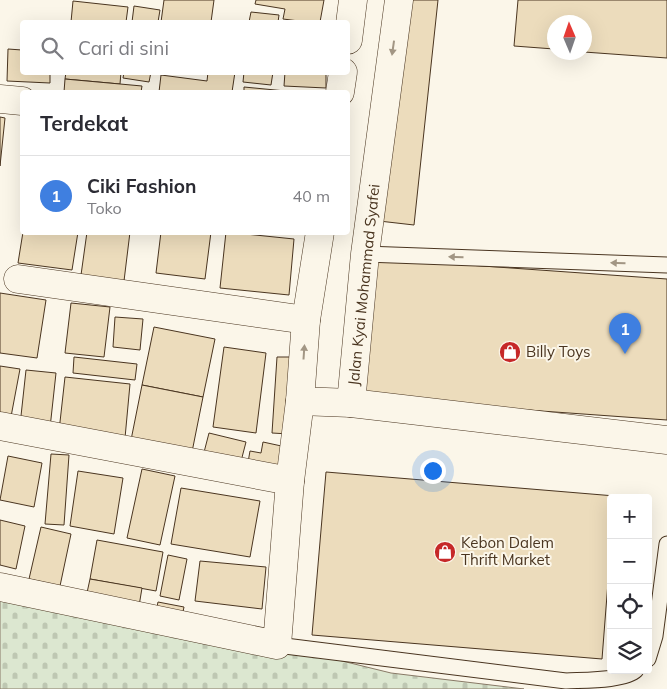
<!DOCTYPE html>
<html lang="id">
<meta charset="utf-8">
<style>
body{margin:0;font-family:Mulish,sans-serif;background:#f7f7f7;color:#2b2b33}
.controls{position:absolute;right:15px;bottom:15px;display:grid;overflow:hidden;border-radius:5px;box-shadow:0 5px 20px #0002}
.controls button{width:45px;height:45px;display:grid;place-items:center;padding:0;border:0;border-bottom:1px solid #e1e1e2;background:#fff;color:#2b2b33;font:25px sans-serif}
.compass{position:absolute;left:547px;top:15px;width:45px;height:45px;border-radius:50%;background:#fff;box-shadow:0 5px 20px #0002;rotate:358deg}
.you{position:absolute;left:432px;top:470px;width:18px;height:18px;margin:-12px;border:4px solid #fff;border-radius:50%;background:#1a73e8;box-shadow:0 0 0 8px #1a73e833}
.badge{display:grid;place-items:center;width:32px;height:32px;border-radius:50%;background:#c62828;color:#fff;font-size:16px;font-weight:700}
.pin{position:absolute;translate:-50% -41px;filter:drop-shadow(0 1px 2px #0008)}
.pin::after{content:'';position:absolute;top:26px;width:18px;height:15px;background:inherit;clip-path:polygon(0 0,100% 0,50% 100%)}
.list{margin:0;padding:0;list-style:none}
h2{display:flex;justify-content:space-between;align-items:center;height:65px;margin:0;padding:0 20px;font-size:21px}
h2 small{font-size:16px;font-weight:400;color:#7c7c81}
.list li{display:grid;grid-template-columns:32px 1fr auto;gap:15px;align-items:center;box-sizing:border-box;height:80px;padding:0 20px;border-top:1px solid #e1e1e2}
.list b{display:block;font-size:19px;white-space:nowrap}
.list p{margin:0;font-size:16px;white-space:nowrap;color:#7c7c81}
.list em{font-size:16px;font-style:normal;color:#7c7c81}
.icon{flex:none;width:28px;height:28px;fill:none;stroke:currentColor;stroke-width:2;stroke-linecap:round;stroke-linejoin:round}
.map{position:relative;flex:none;width:667px;height:689px;overflow:hidden}
.search{position:absolute;background:#fff;box-shadow:0 5px 20px #0002;left:20px;top:20px;width:330px;height:55px;display:flex;align-items:center;gap:12px;box-sizing:border-box;padding:0 18px;border-radius:5px;color:#7c7c81;font-size:19px}
.panel{position:absolute;background:#fff;box-shadow:0 5px 20px #0002;left:20px;top:90px;width:330px;height:145px;border-radius:5px}
.map>svg:first-child{display:block}
.cemetery{fill:url(#cemetery-stones);stroke:#887966}
.building{fill:#ecdcbc;stroke:#4a3520}
.lines{fill:none;stroke-linecap:round;stroke-linejoin:round}
.lane-casing{stroke:#4a3520;stroke-width:17}
.street-casing{stroke:#4a3520;stroke-width:29}
.secondary-casing{stroke:#4a3520;stroke-width:29}
.lane{stroke:#fbf6e9;stroke-width:15}
.street{stroke:#fbf6e9;stroke-width:28}
.secondary{stroke:#fbf6e9;stroke-width:28}
.oneway{fill:#a29684}
.labels{text-anchor:middle;stroke-width:4;stroke-linejoin:round;paint-order:stroke}
.street-label{font-size:15px;fill:#4a3520;stroke:#fbf6e9}
.poi-label{font-size:15px;fill:#4a3520;stroke:#fbf6e9;text-anchor:start}
</style>
<div class="map">
<svg width="667" height="689" viewBox="0 0 667 689">
<defs>
<pattern id="cemetery-stones" width="16" height="16" patternUnits="userSpaceOnUse" patternTransform="scale(1.25)"><rect width="16" height="16" fill="#dce7d0"/><path d="M2 7V4a2 2 0 0 1 4 0v3zM10 15v-3a2 2 0 0 1 4 0v3z" fill="#bec7b2"/></pattern>
</defs>
<rect width="100%" height="100%" fill="#fbf6e9"/>
<polygon class="cemetery" points="0,587 277,645 391,673 524,689 0,689"/>
<g class="building">
<polygon points="164,0 214,0 211,22 161,22"/>
<polygon points="256,0 324,0 320,22 307,22 283,19 285,9 255,4"/>
<polygon points="404,0 438,0 414,225 379,221"/>
<polygon points="518,0 667,0 667,58 584,52 584,22 554,22 554,49 514,46"/>
<polygon points="73,1 128,7 126,22 71,22"/>
<polygon points="134,6 160,10 158,22 132,22"/>
<polygon points="251,12 279,15 278,22 249,22"/>
<polygon points="8,49 22,50 22,72 50,72 50,83 7,81"/>
<polygon points="66,72 121,72 120,84 65,79"/>
<polygon points="124,72 151,72 149,82 123,78"/>
<polygon points="208,72 235,72 232,92 159,92 161,75 207,81"/>
<polygon points="244,72 273,72 271,85 243,82"/>
<polygon points="285,72 326,72 326,88 284,86"/>
<polygon points="65,79 142,86 141,92 64,92"/>
<polygon points="244,87 296,92 244,92"/>
<polygon points="0,117 5,118 0,166"/>
<polygon points="23,232 78,232 72,270 18,263"/>
<polygon points="87,232 130,232 124,281 81,275"/>
<polygon points="161,232 211,232 205,279 156,273"/>
<polygon points="226,232 294,239 289,295 220,288"/>
<polygon points="369,258 667,279 667,420 359,398"/>
<polygon points="0,293 46,300 37,358 0,353"/>
<polygon points="71,303 110,307 104,357 65,353"/>
<polygon points="115,317 143,319 140,350 113,347"/>
<polygon points="154,327 215,339 203,397 142,385"/>
<polygon points="224,347 266,353 256,433 213,427"/>
<polygon points="74,357 137,364 135,380 73,373"/>
<polygon points="277,357 294,357 289,434 272,433"/>
<polygon points="0,366 20,369 10,422 0,420"/>
<polygon points="26,370 56,373 50,428 20,425"/>
<polygon points="65,377 130,384 125,438 59,431"/>
<polygon points="142,385 203,397 191,457 130,445"/>
<polygon points="209,433 246,442 239,469 202,460"/>
<polygon points="263,442 286,447 280,474 247,468 250,451 261,453"/>
<polygon points="51,454 69,455 64,525 45,524"/>
<polygon points="8,456 42,463 34,507 0,500"/>
<polygon points="142,469 175,476 160,545 127,538"/>
<polygon points="78,471 123,478 114,534 70,526"/>
<polygon points="326,472 615,496 614,498 611,498 611,544 602,659 312,635"/>
<polygon points="181,488 260,501 250,557 171,544"/>
<polygon points="0,520 25,526 16,569 0,565"/>
<polygon points="41,527 71,534 60,586 29,579"/>
<polygon points="97,540 163,552 156,591 90,579"/>
<polygon points="168,555 187,559 179,600 160,596"/>
<polygon points="200,561 266,567 262,609 195,601"/>
<polygon points="90,579 142,588 138,612 85,602"/>
<polygon points="158,602 184,607 181,621 155,616"/>
</g>
<g class="lines">
<g class="lane-casing">
<g id="lane">
<polyline points="365,254 667,265"/>
<path d="M277 645 566 681C582 680 625 681 636 670"/>
<polyline points="648,659 655,636 667,544"/>
</g>
</g>
<g class="street-casing">
<g id="street">
<polyline points="0,99 22,101"/>
<polyline points="18,279 306,320"/>
<polyline points="0,426 290,481"/>
<polyline points="0,587 277,645 290,481 300,401"/>
</g>
</g>
<g class="secondary-casing">
<g id="secondary">
<polyline points="348,40 353,0"/>
<polyline points="340,92 343,72"/>
<polyline points="320,232 306,320 300,401 351,403 667,440"/>
<polyline points="351,403 365,254 399,0"/>
</g>
</g>
<use href="#lane" class="lane"/>
<use href="#street" class="street"/>
<use href="#secondary" class="secondary"/>
</g>
<defs><path id="oneway-solid" d="M-6-.8H1V-3.2L6.5 0L1 3.2V.8H-6Z" transform="scale(1.25)"/></defs>
<g class="oneway">
<use href="#oneway-solid" transform="translate(393 48) rotate(98)"/>
<use href="#oneway-solid" transform="translate(456 257) rotate(-178)"/>
<use href="#oneway-solid" transform="translate(618 263) rotate(-178)"/>
<use href="#oneway-solid" transform="translate(304 352) rotate(-86)"/>
</g>
<defs>
<g id="shop-disc" transform="scale(1.125)"><circle r="9.5" fill="#c62828" stroke="#fbf6e9"/><path d="M-5-2.5h2.3a2.7 3.5 0 0 1 5.4 0H5L5.5 6h-11ZM-1.5-2.5h3a1.5 2.3 0 0 0-3 0Z" fill="#fff"/></g>
</defs>
<g fill-rule="evenodd">
<use href="#shop-disc" x="510" y="352"/>
<use href="#shop-disc" x="445" y="552"/>
</g>
<g class="labels">
<g class="street-label">
<text transform="translate(364 285) rotate(-84)" y="5">Jalan Kyai Mohammad Syafei</text>
</g>
<g class="poi-label">
<text x="526" y="357">Billy Toys</text>
<text x="461" y="548">Kebon Dalem<tspan x="461" dy="17">Thrift Market</tspan></text>
</g>
</g>
</svg>
<div class="controls">
<button>+</button>
<button>−</button>
<button><svg class="icon" aria-label="locate" viewBox="0 0 24 24"><circle cx="12" cy="12" r="6"/><path d="M12 2v4M12 18v4M2 12h4M18 12h4"/></svg></button>
<button><svg class="icon" aria-label="layers" viewBox="0 0 24 24"><path d="M12 4l9 5-9 5-9-5zM3 14l9 5 9-5"/></svg></button>
</div>
<svg class="compass" viewBox="-18 -18 36 36"><path d="M0-13l5 13h-10z" fill="#e53935"/><path d="M0 13l5-13h-10z" fill="#7c7c81"/></svg>
<div class="you"></div>
<div class="pin badge" style="left:625px;top:354px;background:#3f7fe0">1</div>
<div class="search"><svg class="icon" aria-label="search" viewBox="0 0 24 24"><circle cx="10" cy="10" r="6"/><path d="M15 15l6 6"/></svg>Cari di sini</div>
<section class="panel">
<h2>Terdekat<small></small></h2>
<ul class="list">
<li><span class="badge" style="background:#3f7fe0">1</span><div><b>Ciki Fashion</b><p>Toko</p></div><em>40 m</em></li>
</ul>
</section>
</div>
